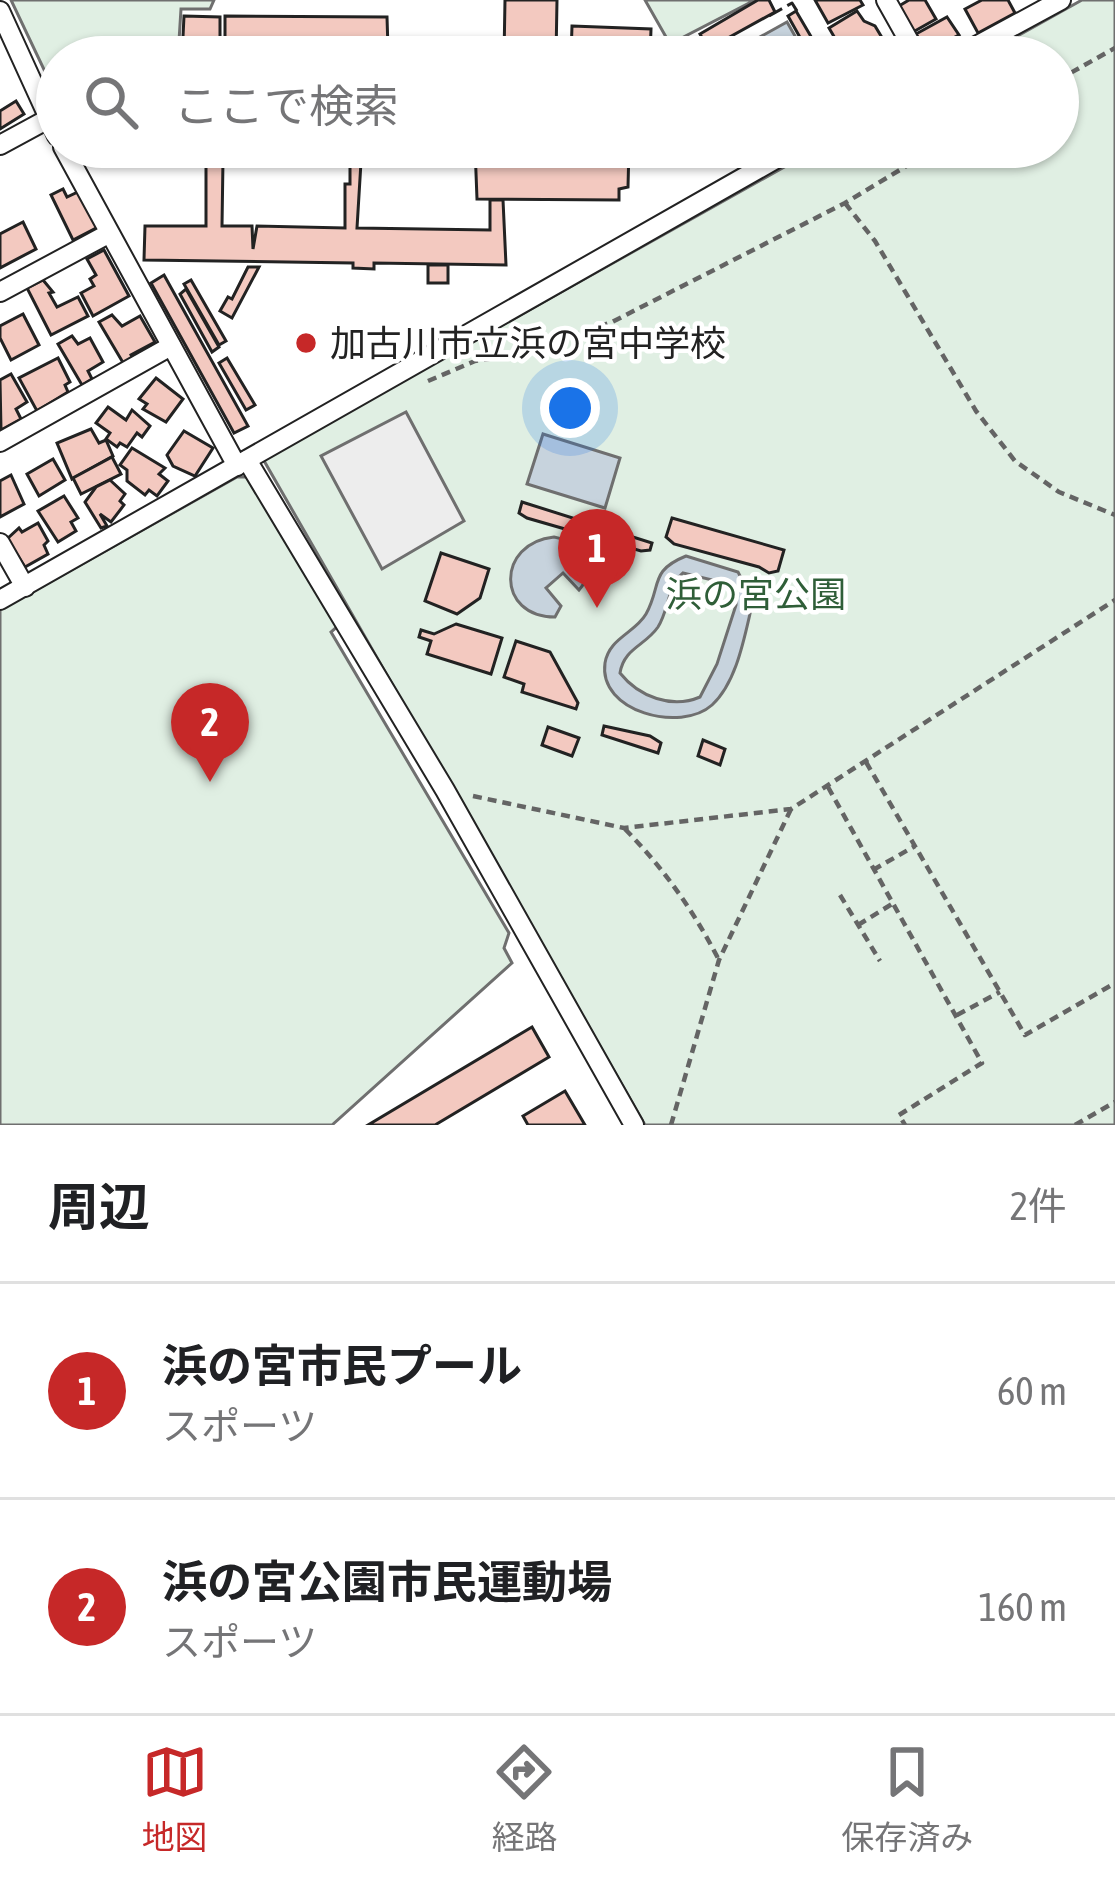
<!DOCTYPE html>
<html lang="ja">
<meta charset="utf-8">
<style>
body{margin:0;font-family:"Asap Condensed","Noto Sans JP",sans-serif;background:#f6f6f6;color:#202124}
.you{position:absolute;left:570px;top:408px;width:42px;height:42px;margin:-30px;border:9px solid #fff;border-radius:50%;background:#1a73e8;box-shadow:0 0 0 18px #1a73e833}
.badge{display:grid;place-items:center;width:78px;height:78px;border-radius:50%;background:#c62828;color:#fff;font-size:39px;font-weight:700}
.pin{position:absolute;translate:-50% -99px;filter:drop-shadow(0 3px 6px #0008)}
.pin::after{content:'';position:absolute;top:63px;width:42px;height:36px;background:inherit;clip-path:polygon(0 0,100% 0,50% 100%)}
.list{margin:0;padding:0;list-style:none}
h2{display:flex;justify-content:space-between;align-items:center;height:156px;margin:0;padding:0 48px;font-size:51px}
h2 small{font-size:39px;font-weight:400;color:#757577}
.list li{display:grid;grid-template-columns:78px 1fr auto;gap:36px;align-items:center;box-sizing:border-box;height:216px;padding:0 48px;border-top:3px solid #e0e0e0}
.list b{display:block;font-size:45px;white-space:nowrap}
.list p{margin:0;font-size:39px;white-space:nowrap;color:#757577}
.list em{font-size:39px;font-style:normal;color:#757577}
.icon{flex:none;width:66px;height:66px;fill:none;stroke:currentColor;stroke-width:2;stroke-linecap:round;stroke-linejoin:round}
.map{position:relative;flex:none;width:1115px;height:1125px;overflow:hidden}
.search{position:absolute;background:#fff;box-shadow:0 3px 9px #0004;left:36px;right:36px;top:36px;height:132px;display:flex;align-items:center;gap:30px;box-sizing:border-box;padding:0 42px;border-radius:66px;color:#757577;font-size:45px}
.sheet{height:588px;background:#fff}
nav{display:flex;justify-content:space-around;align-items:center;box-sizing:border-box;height:168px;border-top:3px solid #e0e0e0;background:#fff;font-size:33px;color:#757577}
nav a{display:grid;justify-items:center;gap:6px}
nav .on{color:#c62828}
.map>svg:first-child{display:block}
.green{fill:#e0efe3;stroke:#6f6f6f;stroke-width:3}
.parking{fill:#ededed;stroke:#6f6f6f;stroke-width:3}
.water{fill:#c7d3dd;stroke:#6f6f6f;stroke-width:3;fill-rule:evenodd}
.building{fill:#f3c9c0;stroke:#222;stroke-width:3;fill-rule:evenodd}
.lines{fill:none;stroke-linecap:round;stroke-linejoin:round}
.minor-casing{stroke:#222;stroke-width:22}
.path{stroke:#646464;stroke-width:4.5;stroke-dasharray:9 6;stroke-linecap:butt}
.minor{stroke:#fff;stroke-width:18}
.fence{stroke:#222;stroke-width:3;stroke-dasharray:15 6;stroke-linecap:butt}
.poi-dot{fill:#c62828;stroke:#fff;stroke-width:4.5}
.labels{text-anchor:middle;stroke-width:9;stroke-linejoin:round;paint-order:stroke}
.poi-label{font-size:36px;fill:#222;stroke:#fff;text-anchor:start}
.park-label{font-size:36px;fill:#2f5e38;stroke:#fff}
</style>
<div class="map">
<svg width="1115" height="1125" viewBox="0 0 1115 1125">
<rect width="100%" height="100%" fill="#fff"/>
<g class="green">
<polygon points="11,0 214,0 210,9 181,9 178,57 57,57 57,81 48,78"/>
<polygon points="645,0 755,0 670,44"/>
<polygon points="1082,0 1115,0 1115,1125 645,1125 263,459 820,147 1058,147 1058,57 980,57"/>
<polygon points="237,477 249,477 338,626 331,632 509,933 504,948 512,963 332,1125 0,1125 0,610"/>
</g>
<polygon class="parking" points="406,412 464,521 382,569 321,456"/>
<g class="water">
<polygon points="787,22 807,57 724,57"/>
<polygon points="543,434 620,458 605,508 527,484"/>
<path d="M554 537C580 542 599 567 579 590L563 573 546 588 561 606 555 617C496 617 496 543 554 537Z"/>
<path d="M686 556 738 572 753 601C745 633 738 681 712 705 681 733 598 712 605 663 609 638 635 633 646 614 662 585 649 571 686 556ZM683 573 721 582 736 595V605L717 664 700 697C672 709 639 697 620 673 624 648 645 646 658 627 669 610 667 587 683 573Z"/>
</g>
<g class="building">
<polygon points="505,0 557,0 556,57 504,57"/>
<polygon points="758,0 769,0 775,12 708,49 700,34"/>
<polygon points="815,0 860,0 863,5 828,23"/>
<polygon points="909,0 925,0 936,19 913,32 899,6"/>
<polygon points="982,0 1008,0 1015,13 978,33 965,9"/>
<polygon points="796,11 823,57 811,57 788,16"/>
<polygon points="857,11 864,21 875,26 884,41 856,57 846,57 829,28"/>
<polygon points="184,16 220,17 220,57 182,57"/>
<polygon points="225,16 387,17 388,49 381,50 381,57 352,57 352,50 225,50"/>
<polygon points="947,17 959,35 949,40 952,46 929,57 916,34"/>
<polygon points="572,26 651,29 650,57 571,57"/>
<polygon points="16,101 24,114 0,129 0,111"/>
<path d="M101 147H384V165L361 162 357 228 490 230V200H503L506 265 374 263V269L353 268V263L144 260 145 226H206V160L101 158ZM223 160 350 162V184H345V228L257 226 253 249 252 226H222Z"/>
<polygon points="475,147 629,147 628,187 619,189 619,200 477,199"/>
<polygon points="63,189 67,197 80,191 98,227 73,240 51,195"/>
<polygon points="23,222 36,249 0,268 0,234"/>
<polygon points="104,250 129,296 93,316 81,293 94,286 90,279 96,275 87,259"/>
<rect x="428" y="265" width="20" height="18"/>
<polygon points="248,267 259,267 232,318 220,311 228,297 232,299"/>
<polygon points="164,275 248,426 234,433 151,283"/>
<polygon points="43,280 53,292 49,293 57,307 78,297 88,316 51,335 27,288"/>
<polygon points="191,280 226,341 219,345 184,284"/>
<polygon points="186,289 219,347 212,352 180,294"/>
<polygon points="23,314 39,345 11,360 0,338 0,326"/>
<polygon points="112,315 122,326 140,316 155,342 131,355 134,361 125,366 99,322"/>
<polygon points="72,336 78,344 90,338 103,362 88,371 92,379 82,385 58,344"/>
<polygon points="58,358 70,382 65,385 68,392 37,411 19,378"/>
<polygon points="227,358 255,405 246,410 219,363"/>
<polygon points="11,374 27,402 16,409 21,419 1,430 0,380"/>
<polygon points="156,378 183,399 166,422 143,409 147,404 139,399"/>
<polygon points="108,407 126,420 132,410 150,426 142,437 137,433 127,447 120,443 117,447 106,439 110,433 96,423"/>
<polygon points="91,429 99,443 106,440 113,456 72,479 57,443"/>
<polygon points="184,431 213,448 195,476 173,466 167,455"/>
<polygon points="132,448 165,468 159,474 168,481 157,496 149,490 145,495 127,481 127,470 120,465"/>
<polygon points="112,457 121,474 81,494 73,478"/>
<polygon points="53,459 65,480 39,496 27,474"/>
<polygon points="11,475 24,504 0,517 0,481"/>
<polygon points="110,480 125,494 120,501 124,505 111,522 100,514 107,526 101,528 85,502 96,487"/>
<polygon points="64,496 78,518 71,522 76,531 58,542 38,511"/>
<polygon points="522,502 652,543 650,550 641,551 527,518 519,513"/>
<polygon points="672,518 784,550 778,571 769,573 759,567 674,544 666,537"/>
<polygon points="38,523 48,541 44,545 48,554 25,567 7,539 19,528 22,532"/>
<polygon points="441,553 489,569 480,598 457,614 425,601"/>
<polygon points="456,624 502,638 491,674 427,654 431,641 419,637 421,630 434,634"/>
<polygon points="516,641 550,652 578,703 576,709 522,692 524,684 504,677"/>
<polygon points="604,726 650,736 661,743 658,753 602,735"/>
<polygon points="548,727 579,738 572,756 542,745"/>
<polygon points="703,740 725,749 720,765 698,756"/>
<polygon points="532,1027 549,1057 435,1125 368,1125"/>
<polygon points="565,1091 585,1125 528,1125 523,1116"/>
</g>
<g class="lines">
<g class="minor-casing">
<g id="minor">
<polyline points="886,0 918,57"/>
<polyline points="0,11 57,136"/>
<polyline points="956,57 1061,0"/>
<polyline points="0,145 48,119"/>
<polyline points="63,147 237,466"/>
<polyline points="0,292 108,234"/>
<polyline points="0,442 171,346"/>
<polyline points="247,460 445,790 634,1125"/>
<polyline points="0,543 25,587"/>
<polyline points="0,600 797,147"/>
</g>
</g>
<g class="path">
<polyline points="1058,80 1115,48"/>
<polyline points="845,203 875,241 976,411 1015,461 1059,492 1115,515"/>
<polyline points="428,381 475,361 508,356 612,322 845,203 938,147"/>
<polyline points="866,762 1025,1035 1115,983"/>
<polyline points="828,787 982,1063 899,1115 905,1125"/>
<polyline points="473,796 624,828 791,809 1115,600"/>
<path d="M625 829C665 870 693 910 719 960"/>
<polyline points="873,870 915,846"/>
<polyline points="840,895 880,961"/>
<polyline points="858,925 892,904"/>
<polyline points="957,1015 1000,992"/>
<polyline points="671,1125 719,960 791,809"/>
<polyline points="1075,1125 1115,1102"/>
</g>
<use href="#minor" class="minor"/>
<polyline class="fence" points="769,16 792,3 800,16"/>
</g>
<circle class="poi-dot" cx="306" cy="343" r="12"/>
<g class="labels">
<g class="poi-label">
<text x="330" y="356">加古川市立浜の宮中学校</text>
</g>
<g class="park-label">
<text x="756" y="607">浜の宮公園</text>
</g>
</g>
</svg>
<div class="you"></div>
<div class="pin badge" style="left:597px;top:608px">1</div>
<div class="pin badge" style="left:210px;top:782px">2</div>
<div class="search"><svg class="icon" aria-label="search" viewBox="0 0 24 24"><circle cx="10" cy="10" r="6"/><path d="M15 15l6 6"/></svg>ここで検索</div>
</div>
<section class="sheet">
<h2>周辺<small>2件</small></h2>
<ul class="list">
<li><span class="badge">1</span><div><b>浜の宮市民プール</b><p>スポーツ</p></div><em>60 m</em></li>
<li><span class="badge">2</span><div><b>浜の宮公園市民運動場</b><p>スポーツ</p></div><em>160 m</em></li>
</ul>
</section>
<nav>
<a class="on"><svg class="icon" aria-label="map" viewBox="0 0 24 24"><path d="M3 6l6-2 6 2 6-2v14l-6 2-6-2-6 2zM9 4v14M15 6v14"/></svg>地図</a>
<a><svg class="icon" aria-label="directions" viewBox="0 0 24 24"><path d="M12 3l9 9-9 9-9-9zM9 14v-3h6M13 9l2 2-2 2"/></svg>経路</a>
<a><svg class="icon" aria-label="saved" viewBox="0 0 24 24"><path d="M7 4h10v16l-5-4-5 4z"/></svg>保存済み</a>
</nav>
